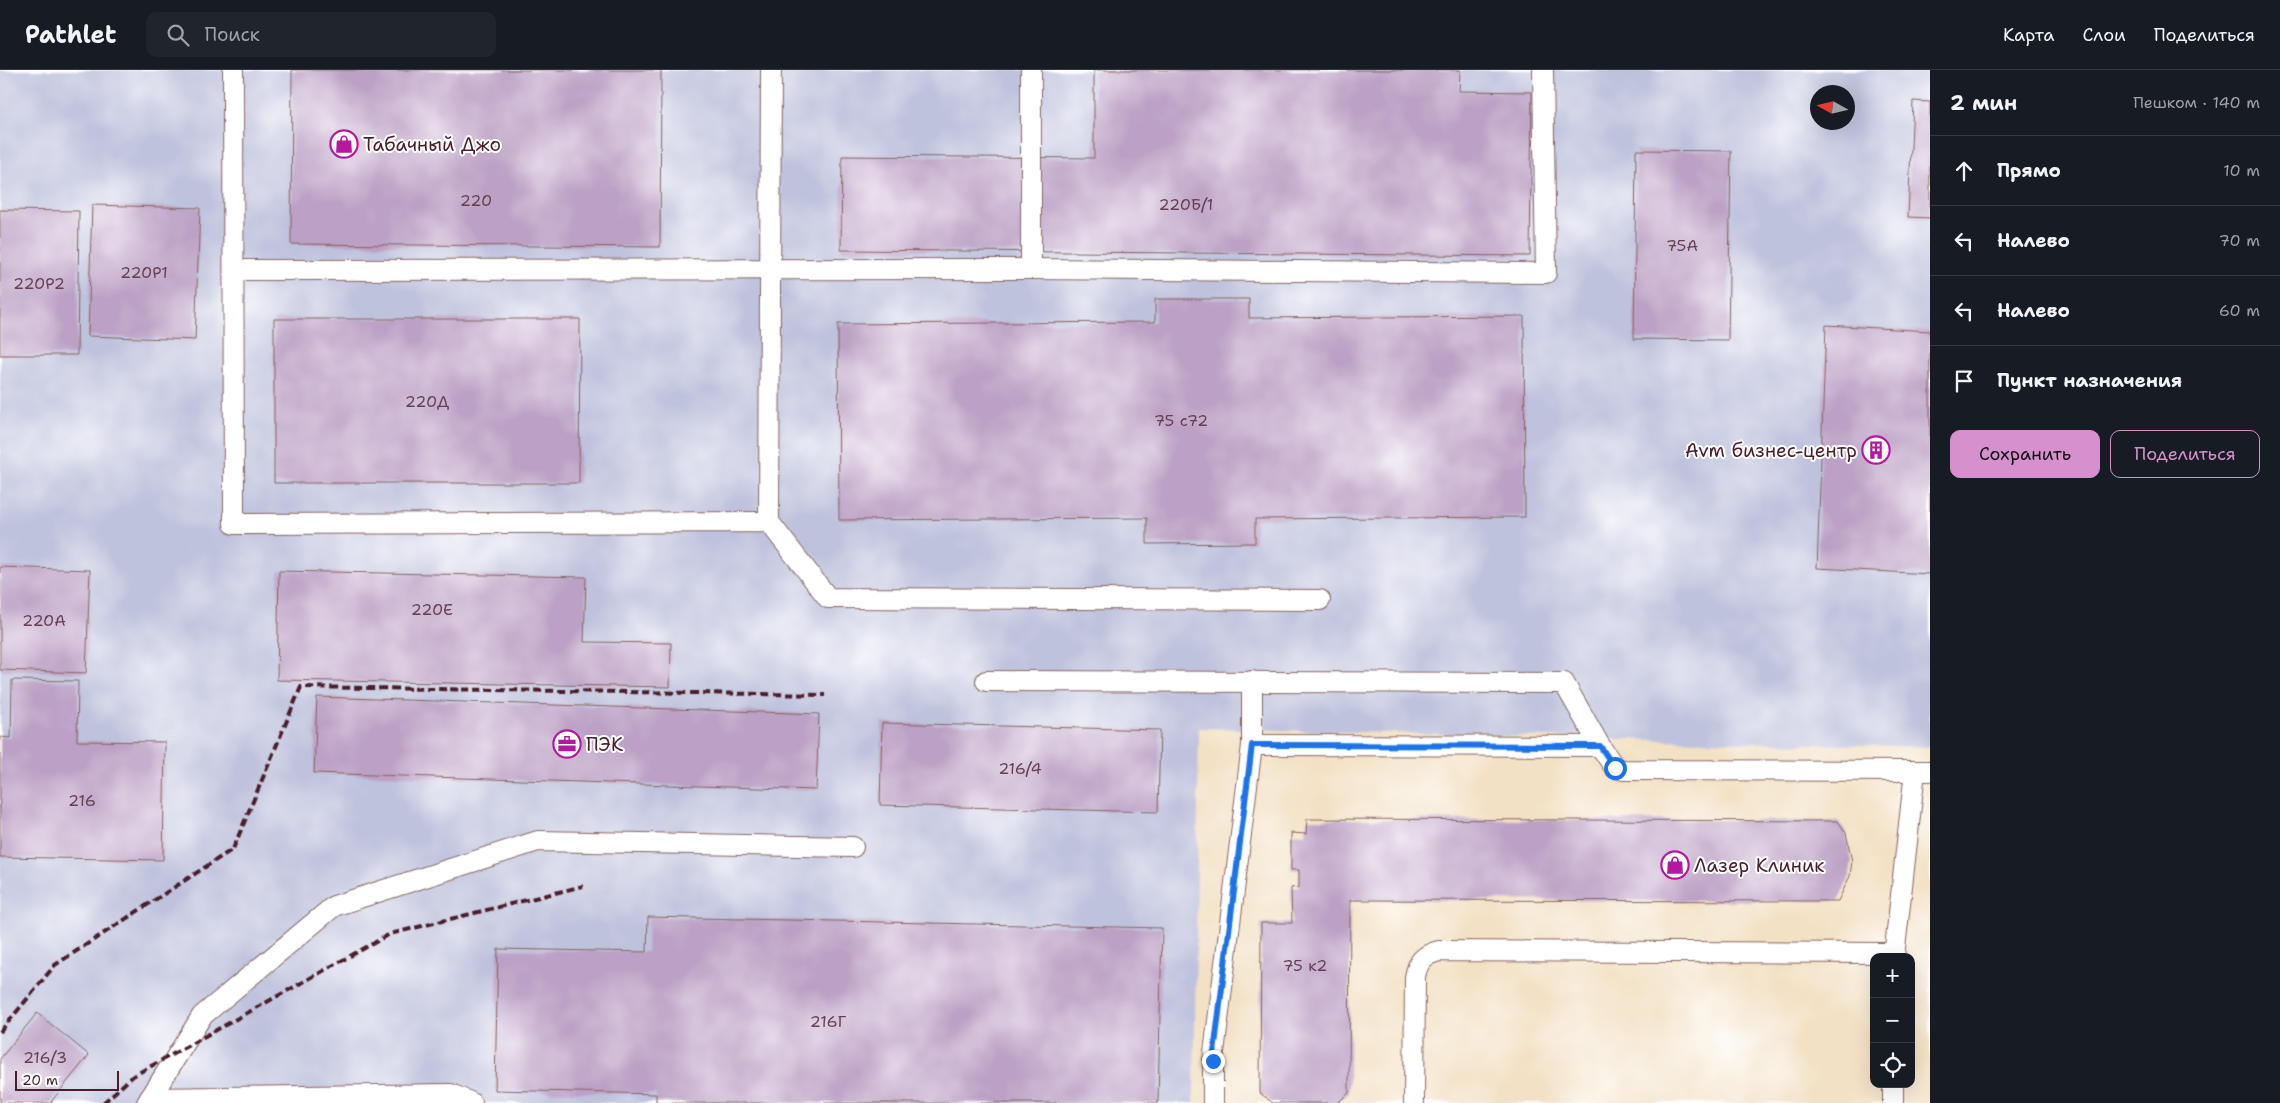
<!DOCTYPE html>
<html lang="ru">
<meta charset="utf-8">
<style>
body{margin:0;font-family:"Shantell Sans",sans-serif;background:#20242c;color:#f1f3f6}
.controls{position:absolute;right:15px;bottom:15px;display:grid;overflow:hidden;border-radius:10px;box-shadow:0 5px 20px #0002}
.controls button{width:45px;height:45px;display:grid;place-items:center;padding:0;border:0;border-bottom:1px solid #363941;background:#171b24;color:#f1f3f6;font:25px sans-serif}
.compass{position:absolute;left:1810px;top:15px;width:45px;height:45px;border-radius:50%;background:#171b24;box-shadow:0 5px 20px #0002;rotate:278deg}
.scale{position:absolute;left:15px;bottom:12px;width:104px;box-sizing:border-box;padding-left:5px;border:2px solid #4a1f2b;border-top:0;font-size:14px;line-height:18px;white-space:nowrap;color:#4a1f2b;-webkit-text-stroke:4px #fff;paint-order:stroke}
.stop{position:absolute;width:15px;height:15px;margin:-11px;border:4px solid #1a73e8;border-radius:50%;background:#fff}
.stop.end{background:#1a73e8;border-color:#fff;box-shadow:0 1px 5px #0008}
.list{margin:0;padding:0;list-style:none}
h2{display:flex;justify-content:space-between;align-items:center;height:65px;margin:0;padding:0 20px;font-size:21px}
h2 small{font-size:16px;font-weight:400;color:#9ea1a6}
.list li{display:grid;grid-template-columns:32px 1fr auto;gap:15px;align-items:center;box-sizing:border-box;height:70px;padding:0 20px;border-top:1px solid #363941}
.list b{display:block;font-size:19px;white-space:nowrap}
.list em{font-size:16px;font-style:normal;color:#9ea1a6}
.actions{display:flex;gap:10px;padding:15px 20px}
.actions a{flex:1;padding:11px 0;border:1px solid #d690ce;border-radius:10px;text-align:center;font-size:18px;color:#d690ce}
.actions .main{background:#d690ce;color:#111}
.icon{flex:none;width:28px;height:28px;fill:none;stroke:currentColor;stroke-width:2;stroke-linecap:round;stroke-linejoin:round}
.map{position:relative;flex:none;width:1930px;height:1033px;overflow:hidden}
header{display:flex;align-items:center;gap:30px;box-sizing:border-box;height:70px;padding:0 25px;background:#171b24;border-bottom:1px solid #363941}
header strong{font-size:24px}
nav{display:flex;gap:28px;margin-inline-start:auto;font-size:18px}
.search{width:350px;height:45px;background:#20242c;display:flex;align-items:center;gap:12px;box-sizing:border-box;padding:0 18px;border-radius:10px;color:#9ea1a6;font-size:19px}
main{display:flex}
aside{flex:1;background:#171b24}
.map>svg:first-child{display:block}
.industrial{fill:#bfc2dd;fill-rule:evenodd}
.building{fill:#bca0c5}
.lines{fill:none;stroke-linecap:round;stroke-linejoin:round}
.service-casing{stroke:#856361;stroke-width:22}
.service{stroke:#fff;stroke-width:20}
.rail{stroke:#4a1f2b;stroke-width:4;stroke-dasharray:8 4;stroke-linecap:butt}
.route{stroke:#1a73e8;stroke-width:6}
.labels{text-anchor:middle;stroke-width:4;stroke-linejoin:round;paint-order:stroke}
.number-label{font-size:16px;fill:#663f52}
.poi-label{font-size:19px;fill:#4a1f2b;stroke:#fff;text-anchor:start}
</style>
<header>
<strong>Pathlet</strong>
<div class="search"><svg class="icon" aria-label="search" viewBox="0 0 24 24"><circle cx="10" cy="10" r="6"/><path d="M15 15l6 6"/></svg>Поиск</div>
<nav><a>Карта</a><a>Слои</a><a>Поделиться</a></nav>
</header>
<main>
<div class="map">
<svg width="1930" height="1033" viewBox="0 0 1930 1033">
<rect width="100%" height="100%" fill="#fff"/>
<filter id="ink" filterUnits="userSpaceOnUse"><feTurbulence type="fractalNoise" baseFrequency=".02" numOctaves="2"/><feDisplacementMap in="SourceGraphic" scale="10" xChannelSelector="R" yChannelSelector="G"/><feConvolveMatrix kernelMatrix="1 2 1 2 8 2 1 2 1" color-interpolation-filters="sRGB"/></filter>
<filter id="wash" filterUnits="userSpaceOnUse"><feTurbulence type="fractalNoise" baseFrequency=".0096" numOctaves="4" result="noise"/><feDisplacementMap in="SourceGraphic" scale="20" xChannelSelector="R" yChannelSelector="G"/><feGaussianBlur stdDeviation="1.12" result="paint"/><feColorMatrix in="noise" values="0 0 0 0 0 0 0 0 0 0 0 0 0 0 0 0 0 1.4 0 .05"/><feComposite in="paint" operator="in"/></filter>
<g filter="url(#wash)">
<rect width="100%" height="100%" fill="#f3e1c5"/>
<path class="industrial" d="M0 0H1930V677L1199 658 1194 1033H0ZM1818 22H1848V52H1818Z"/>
<g id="blocks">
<g class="building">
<polygon points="292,0 661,0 660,177 291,174"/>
<polygon points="1094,0 1460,0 1459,21 1532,22 1530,186 841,180 842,86 1094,88"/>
<polygon points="1913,31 1930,32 1930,148 1908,147"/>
<polygon points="1636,80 1731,81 1728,270 1634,269"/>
<polygon points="92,135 200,138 195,270 88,266"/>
<polygon points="0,140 79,141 77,285 0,285"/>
<polygon points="1155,229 1249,229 1249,248 1524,246 1525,447 1255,449 1255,473 1147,474 1147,448 839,450 838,254 1155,252"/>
<polygon points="274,249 580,249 579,413 274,413"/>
<polygon points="1826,255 1930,261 1930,504 1817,498"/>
<polygon points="0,497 90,500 86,603 0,600"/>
<polygon points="279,501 586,507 584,572 671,573 670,617 277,610"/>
<polygon points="12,610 78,611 77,671 165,672 163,790 0,787 0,667 11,668"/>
<polygon points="317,627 819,644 816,720 314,703"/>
<polygon points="882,653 1160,660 1158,742 880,735"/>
<polygon points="1307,749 1838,751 1846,763 1852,791 1850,806 1838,831 1350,830 1349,1023 1337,1033 1273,1033 1260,1023 1261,853 1292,853 1291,818 1299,817 1299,800 1291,800 1291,763 1306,764"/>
<polygon points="648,847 1162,858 1158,1033 656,1033 656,1024 495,1020 498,879 647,882"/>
<polygon points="37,943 89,985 50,1033 0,1033 0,989"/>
</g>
</g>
</g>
<g filter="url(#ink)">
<use href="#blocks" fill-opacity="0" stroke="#856361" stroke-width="1"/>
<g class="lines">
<g class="service-casing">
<g id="service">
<polyline points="233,0 234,454 769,452 828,528 1320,530"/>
<polyline points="1031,0 1031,199"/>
<polyline points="234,200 1031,199 1546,203 1543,0"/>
<polyline points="769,452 771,0"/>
<polyline points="986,611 1564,613 1600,676"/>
<polyline points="1252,675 1252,611"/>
<polyline points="1894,887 1915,701 1930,701"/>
<polyline points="150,1028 451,1024 472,1033"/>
<polyline points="147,1033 202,946 334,836 538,771 853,777"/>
<polyline points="1213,1033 1213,991 1252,675 1600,676 1615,698 1624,700 1915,701"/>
<path d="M1414 1033 1415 907C1418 891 1423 885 1439 881L1894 883"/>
<polyline points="1893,1033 1893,1014"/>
</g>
</g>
<use href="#service" class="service"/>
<g class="rail">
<polyline points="0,962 55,895 233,779 301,617 825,625"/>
<polyline points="103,1033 133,1006 390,864 583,816"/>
</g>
</g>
</g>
<g class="lines" filter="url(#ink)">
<polyline class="route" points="1213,991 1252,675 1600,676 1615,698"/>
</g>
<defs>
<g id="shop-ring" transform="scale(1.4375)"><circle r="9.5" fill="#fff" stroke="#b5179e" stroke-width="1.5"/><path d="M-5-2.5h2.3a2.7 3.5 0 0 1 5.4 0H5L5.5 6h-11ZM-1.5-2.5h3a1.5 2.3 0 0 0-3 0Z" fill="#b5179e"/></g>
<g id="building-ring" transform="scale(1.4375)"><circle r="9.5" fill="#fff" stroke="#b5179e" stroke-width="1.5"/><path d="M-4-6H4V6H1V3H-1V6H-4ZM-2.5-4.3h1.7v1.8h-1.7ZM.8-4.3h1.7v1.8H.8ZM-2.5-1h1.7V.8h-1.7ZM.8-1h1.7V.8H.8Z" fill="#b5179e"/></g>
<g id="office-ring" transform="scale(1.4375)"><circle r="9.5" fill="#fff" stroke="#b5179e" stroke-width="1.5"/><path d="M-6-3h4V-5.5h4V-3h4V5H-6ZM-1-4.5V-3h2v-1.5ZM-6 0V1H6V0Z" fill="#b5179e"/></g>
</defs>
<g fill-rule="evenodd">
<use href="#shop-ring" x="344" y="74"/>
<use href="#building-ring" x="1876" y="380"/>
<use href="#office-ring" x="567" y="674"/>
<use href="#shop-ring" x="1675" y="795"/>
</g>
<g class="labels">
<g class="number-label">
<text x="476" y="136">220</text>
<text x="1186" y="140">220Б/1</text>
<text x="1682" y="181">75А</text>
<text x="144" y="208">220Р1</text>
<text x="39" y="219">220Р2</text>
<text x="427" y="337">220Д</text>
<text x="1181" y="356">75 с72</text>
<text x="432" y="545">220Е</text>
<text x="44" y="556">220А</text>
<text x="1020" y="704">216/4</text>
<text x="82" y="736">216</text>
<text x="1305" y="901">75 к2</text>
<text x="828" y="957">216Г</text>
<text x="45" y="993">216/3</text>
</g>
<g class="poi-label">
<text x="363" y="81">Табачный Джо</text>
<text x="1857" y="387" text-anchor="end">Avm бизнес-центр</text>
<text x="586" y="681">ПЭК</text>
<text x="1694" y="802">Лазер Клиник</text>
</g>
</g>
</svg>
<div class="controls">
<button>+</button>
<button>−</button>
<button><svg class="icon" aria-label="locate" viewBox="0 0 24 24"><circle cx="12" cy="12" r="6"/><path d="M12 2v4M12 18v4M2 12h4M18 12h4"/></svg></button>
</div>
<svg class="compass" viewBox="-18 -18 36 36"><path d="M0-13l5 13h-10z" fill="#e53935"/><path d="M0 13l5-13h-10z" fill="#9ea1a6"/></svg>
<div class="scale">20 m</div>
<div class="stop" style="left:1615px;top:698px"></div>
<div class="stop end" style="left:1213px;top:991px"></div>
</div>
<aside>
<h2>2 мин<small>Пешком · 140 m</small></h2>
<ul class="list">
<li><svg class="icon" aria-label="ahead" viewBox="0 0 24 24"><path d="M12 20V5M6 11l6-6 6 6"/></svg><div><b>Прямо</b></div><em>10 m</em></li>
<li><svg class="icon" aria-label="left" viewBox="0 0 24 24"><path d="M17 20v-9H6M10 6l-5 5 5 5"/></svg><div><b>Налево</b></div><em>70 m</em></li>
<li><svg class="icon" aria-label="left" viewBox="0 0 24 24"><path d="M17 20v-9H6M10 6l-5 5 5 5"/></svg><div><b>Налево</b></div><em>60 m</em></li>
<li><svg class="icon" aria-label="arrive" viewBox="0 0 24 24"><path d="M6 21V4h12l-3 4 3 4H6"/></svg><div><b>Пункт назначения</b></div></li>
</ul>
<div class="actions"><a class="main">Сохранить</a><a>Поделиться</a></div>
</aside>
</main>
